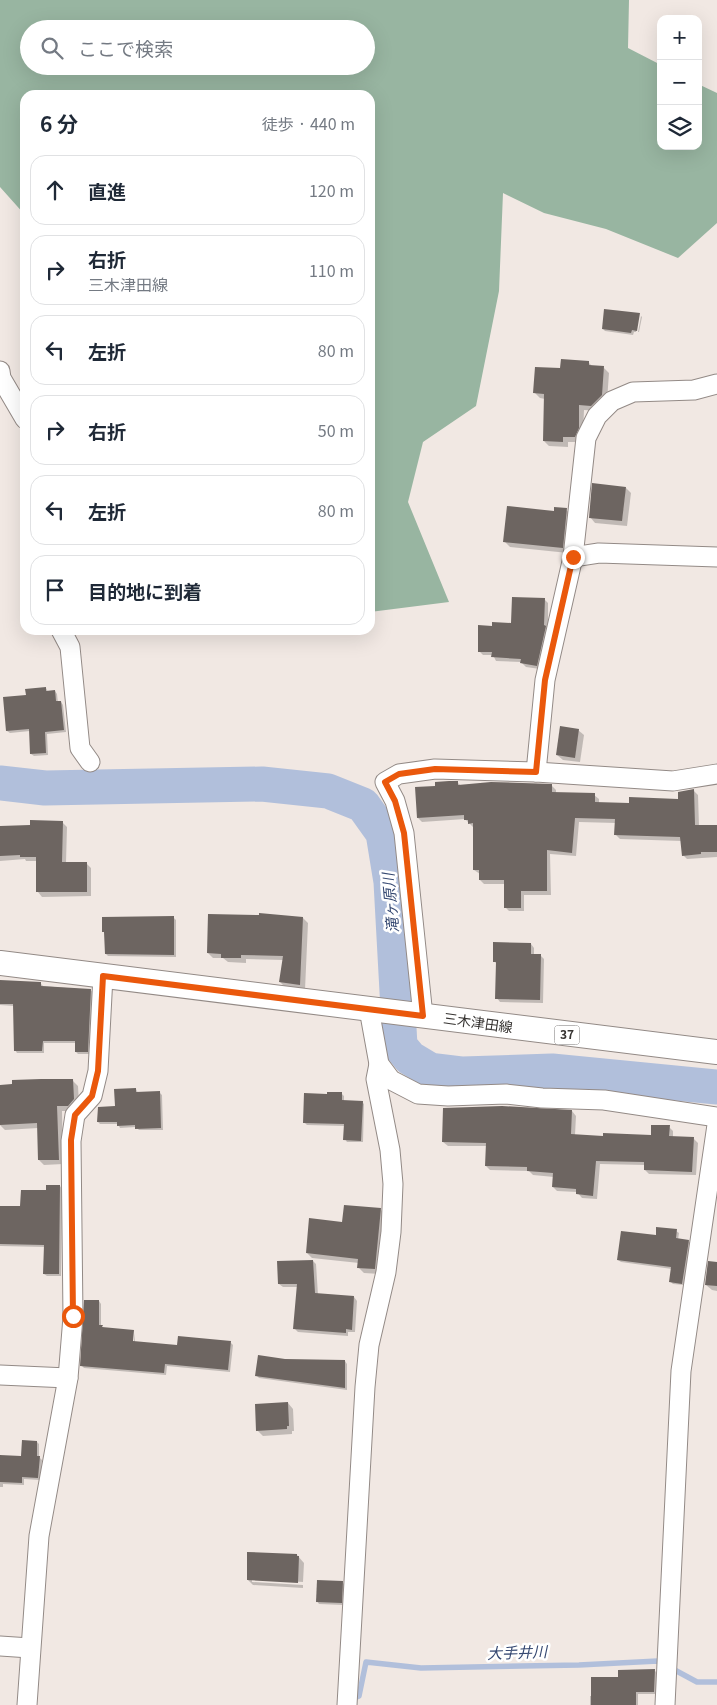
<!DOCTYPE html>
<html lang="ja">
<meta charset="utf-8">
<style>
body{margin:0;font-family:Georgia,"Noto Sans JP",serif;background:#f6f6f7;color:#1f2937}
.controls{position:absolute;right:15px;top:15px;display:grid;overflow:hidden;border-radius:10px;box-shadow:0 5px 20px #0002}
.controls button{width:45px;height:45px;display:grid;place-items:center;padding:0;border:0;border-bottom:1px solid #e0e1e3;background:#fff;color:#1f2937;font:25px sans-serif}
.stop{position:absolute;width:15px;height:15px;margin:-11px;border:4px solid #ea580c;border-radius:50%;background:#fff}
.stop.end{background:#ea580c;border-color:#fff;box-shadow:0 1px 5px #0008}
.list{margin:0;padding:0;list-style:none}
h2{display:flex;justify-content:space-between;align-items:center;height:65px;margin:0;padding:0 20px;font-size:21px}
h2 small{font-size:16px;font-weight:400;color:#747a83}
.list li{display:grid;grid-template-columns:32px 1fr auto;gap:15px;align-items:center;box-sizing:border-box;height:70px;margin:0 10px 10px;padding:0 10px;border:1px solid #e0e1e3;border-radius:15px}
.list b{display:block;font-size:19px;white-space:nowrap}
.list p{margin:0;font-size:16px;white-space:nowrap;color:#747a83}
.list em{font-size:16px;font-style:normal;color:#747a83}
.icon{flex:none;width:28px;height:28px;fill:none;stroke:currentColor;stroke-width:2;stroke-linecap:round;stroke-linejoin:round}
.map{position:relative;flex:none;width:717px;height:1705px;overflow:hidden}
.search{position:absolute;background:#fff;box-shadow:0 5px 20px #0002;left:20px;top:20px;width:355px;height:55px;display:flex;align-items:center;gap:12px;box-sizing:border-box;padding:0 18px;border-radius:28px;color:#747a83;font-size:19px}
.panel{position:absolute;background:#fff;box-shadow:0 5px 20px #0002;left:20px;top:90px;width:355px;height:545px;border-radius:15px}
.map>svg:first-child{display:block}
.forest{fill:#98b5a1;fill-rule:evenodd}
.shadow{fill:#0003}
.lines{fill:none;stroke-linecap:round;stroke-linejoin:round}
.stream{stroke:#b1bfdb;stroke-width:5.5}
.river{stroke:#b1bfdb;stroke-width:35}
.building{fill:#6d6561}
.minor-casing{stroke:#938a86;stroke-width:21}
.major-casing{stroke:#938a86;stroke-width:26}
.minor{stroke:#fff;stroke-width:19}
.major{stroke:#fff;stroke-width:24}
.route{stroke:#ea580c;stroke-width:6}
.labels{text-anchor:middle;stroke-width:5;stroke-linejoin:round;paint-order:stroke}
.shield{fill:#fff;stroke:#737170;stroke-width:1}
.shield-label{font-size:12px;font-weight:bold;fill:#373432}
.street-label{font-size:14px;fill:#373432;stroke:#fff}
.water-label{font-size:15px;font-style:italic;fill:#354871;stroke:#fff}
</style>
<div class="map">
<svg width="717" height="1705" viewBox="0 0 717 1705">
<rect width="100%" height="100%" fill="#f1e8e3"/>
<path class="forest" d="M0 0H629L628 48 661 65V146H698V84L717 93V223L678 258 606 229 544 213 503 193 499 291 476 406 423 442 408 502 449 602 370 612V95H25V215L0 187ZM29 29H366V66H29Z"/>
<g class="shadow">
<polygon points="638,315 636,332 634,332 633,335 605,331 603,329"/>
<polygon points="641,316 642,317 639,332 638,332"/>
<polygon points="588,362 592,366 603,367 609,373 607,401 597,411 584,410 583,434 580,442 568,442 568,447 549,446 544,441 545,399 540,398 535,393 562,370"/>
<polygon points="626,488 631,493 627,526 595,523 590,517"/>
<polygon points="566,510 572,515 568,553 510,547 505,542"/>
<polygon points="544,599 548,603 548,629 540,669 526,667 521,662 496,661 493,655 483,655 479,651 493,627 512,624"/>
<polygon points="46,688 48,692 55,691 57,694 58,703 61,702 63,705 66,732 47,734 48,755 34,756 31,754 30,731 10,733 7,731 27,696"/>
<polygon points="578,730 584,735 580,762 563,760 557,755"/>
<polygon points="457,782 461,786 552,786 556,790 556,793 594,795 599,799 599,803 630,804 679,800 693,790 698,795 699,826 717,826 717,857 687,859 683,855 682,841 620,839 615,834 616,823 579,822 576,856 550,854 551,895 524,895 524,911 509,911 505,907 505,884 484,884 480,880 480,874 474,870 474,828 465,819 422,822 418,818 437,787"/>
<polygon points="62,822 67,827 66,863 86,863 91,868 91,896 42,897 38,892 38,861 26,861 25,859 0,861 0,828 31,827"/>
<polygon points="173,917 176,920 176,957 108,956 106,954 106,934 103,931"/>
<polygon points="303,918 308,923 305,990 285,987 280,982 283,960 246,959 246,963 228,962 223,958 213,958 208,953"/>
<polygon points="531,944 534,948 534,955 540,955 544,959 543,1003 500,1002 497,998 497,964 494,961"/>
<polygon points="0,982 41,984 43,986 90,990 93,992 90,1054 78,1054 76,1052 76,1043 44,1043 44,1053 17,1053 15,1050 14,1006 0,1005"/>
<polygon points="73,1081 78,1086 79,1104 73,1111 62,1111 63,1164 44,1165 39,1160 38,1128 5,1130 0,1125 0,1086"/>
<polygon points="136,1089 138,1093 159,1092 162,1095 163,1130 139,1130 136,1127 120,1128 118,1124 100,1124 98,1122"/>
<polygon points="341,1093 344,1096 344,1101 362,1102 364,1104 363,1142 347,1142 345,1139 345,1126 307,1125 304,1122 328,1095"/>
<polygon points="572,1111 576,1116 575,1135 604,1137 652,1136 669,1127 673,1131 673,1137 693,1138 698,1143 696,1175 649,1174 645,1170 645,1165 600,1164 597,1199 582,1198 577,1192 557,1191 553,1187 554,1177 533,1175 529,1171 490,1170 486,1166 487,1146 448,1146 443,1142"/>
<polygon points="60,1186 62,1189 61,1276 47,1276 44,1274 45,1247 0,1246 0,1207 22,1207 47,1191"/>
<polygon points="380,1209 386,1215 380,1274 364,1273 358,1267 359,1263 312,1258 307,1253 344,1223"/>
<polygon points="676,1231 679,1233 678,1240 688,1241 691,1243 684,1285 673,1284 670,1281 672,1269 621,1262 618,1260 657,1236"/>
<polygon points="313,1261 316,1264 318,1295 354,1297 357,1301 355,1332 348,1332 348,1336 298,1332 295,1329 298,1287 283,1287 279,1284"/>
<polygon points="717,1263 717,1291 712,1290 706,1285"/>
<polygon points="99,1301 101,1304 101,1326 105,1329 132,1332 133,1348 135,1333 135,1343 178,1346 231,1343 233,1345 230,1372 167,1366 166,1375 84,1368 82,1366"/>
<polygon points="285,1360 345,1361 347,1364 347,1390 259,1378 256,1375"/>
<polygon points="288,1403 293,1409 294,1431 292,1431 292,1434 263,1436 257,1430"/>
<polygon points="37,1442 39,1444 39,1457 42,1460 40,1480 24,1479 24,1485 3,1484 3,1487 0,1487 0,1456 22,1457"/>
<polygon points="297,1555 304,1563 303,1582 252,1579 252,1582 303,1585 303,1588 253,1585 248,1580"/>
<polygon points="342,1582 345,1585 343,1605 319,1604 317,1601"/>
<polygon points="619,1671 655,1671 657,1673 656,1694 638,1694 638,1705 590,1705 590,1696 593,1696 619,1678"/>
</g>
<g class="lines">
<polyline class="stream" points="350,1700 359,1696 366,1662 421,1668 579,1665 658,1661 697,1682 717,1682"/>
<polyline class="river" points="0,783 45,788 262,784 328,791 363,805 383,833 391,882 400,1046 410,1058 430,1070 463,1074 552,1071 717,1087"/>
</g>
<g class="building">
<polygon points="604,309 640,313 637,331 632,330 631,333 602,329"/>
<polygon points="561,359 589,361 589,365 604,366 602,395 591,406 579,405 579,428 575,437 563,437 563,442 543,441 544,394 533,393 535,367 560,368"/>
<polygon points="592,483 626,487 622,521 589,518"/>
<polygon points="507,506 554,511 554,507 567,508 563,548 503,542"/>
<polygon points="512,597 545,598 544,625 546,626 537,666 520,663 521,659 491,657 492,652 478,652 478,625 492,626 492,622 511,623"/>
<polygon points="46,687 46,691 55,690 56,701 61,701 64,730 45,732 46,753 30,754 29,729 6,731 3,697 26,695 25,689"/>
<polygon points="560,726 579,729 575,758 556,755"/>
<polygon points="449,781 458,781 458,785 491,782 552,784 552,792 595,793 595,802 629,803 629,797 678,799 678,792 694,789 695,825 717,825 717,852 701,852 701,854 682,856 680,837 614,835 615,819 575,818 572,853 547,850 547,891 521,891 521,908 504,908 504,880 479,880 479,870 473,870 473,823 468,824 468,820 464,820 464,815 417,818 415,787 435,786 435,782"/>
<polygon points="30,820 63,821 62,862 87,862 87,892 36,892 36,857 20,857 20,855 0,856 0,826 30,825"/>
<polygon points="259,913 303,917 300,985 279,982 283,956 241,955 241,958 221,958 221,954 207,953 208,914 259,915"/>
<polygon points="174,916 174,955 105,954 104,932 102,932 102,917"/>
<polygon points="493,942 531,943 531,954 541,954 540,1000 495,999 496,962 493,962"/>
<polygon points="0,980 41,982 41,986 91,989 88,1052 75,1052 75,1041 43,1041 42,1051 14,1051 13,1004 0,1004"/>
<polygon points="41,1079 73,1079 74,1099 68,1106 57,1106 59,1160 38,1160 37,1123 0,1125 0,1085 12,1084 12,1080"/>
<polygon points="136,1088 136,1092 160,1091 161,1128 135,1129 135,1125 117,1126 117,1122 97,1122 98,1107 115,1106 114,1089"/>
<polygon points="327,1092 342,1092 342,1100 363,1101 361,1141 343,1140 344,1124 303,1123 304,1093 327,1094"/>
<polygon points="502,1106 572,1110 571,1134 603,1136 603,1133 651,1135 651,1125 670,1125 669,1136 694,1137 692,1172 644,1170 644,1162 596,1161 593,1196 576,1194 576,1189 552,1187 553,1173 527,1171 527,1167 485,1166 486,1143 442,1142 443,1108"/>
<polygon points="46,1185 60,1185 59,1274 43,1274 44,1245 0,1244 0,1206 20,1206 21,1190 46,1190"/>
<polygon points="344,1205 381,1208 375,1269 357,1268 358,1259 306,1253 309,1218 342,1222"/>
<polygon points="656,1227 677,1229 676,1238 689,1240 682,1284 669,1282 671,1267 617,1260 621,1231 656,1235"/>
<polygon points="313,1260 315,1293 354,1296 352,1330 346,1329 346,1333 293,1329 297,1284 278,1284 277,1261"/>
<polygon points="708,1261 717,1262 717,1286 705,1285"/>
<polygon points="84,1300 99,1300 99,1325 103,1325 102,1327 134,1330 133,1341 177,1345 178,1336 231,1341 228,1370 165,1364 164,1373 80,1366"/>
<polygon points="258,1355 285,1359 345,1360 345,1388 255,1376"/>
<polygon points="288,1402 289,1426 287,1426 287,1429 256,1431 255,1404"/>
<polygon points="22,1440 37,1441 37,1456 40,1456 38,1478 22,1477 22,1483 0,1482 0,1455 21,1456"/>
<polygon points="247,1552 297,1554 297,1556 299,1556 298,1583 247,1580"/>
<polygon points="317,1580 343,1581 342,1603 316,1602"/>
<polygon points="655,1669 654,1692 636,1692 636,1705 591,1705 591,1677 618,1677 618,1670"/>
</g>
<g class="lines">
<g class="minor-casing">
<g id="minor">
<polyline points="0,371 1,378 25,419"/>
<polyline points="573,557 599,553 717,557"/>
<polyline points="61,630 70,647 80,748 90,762"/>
<polyline points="536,772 545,680 573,557 586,438 597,416 612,401 633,392 694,390 717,384"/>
<polyline points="369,1009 379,1064 391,1080 418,1094 448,1096 506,1094 542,1098 604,1100 717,1117"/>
<polyline points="423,1016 404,833 395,801 385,782 399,774 435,769 536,772 673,781 717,774"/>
<polyline points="0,1375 68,1378"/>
<polyline points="0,1646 30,1648"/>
<polyline points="27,1705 39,1536 68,1378 73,1317 71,1141 75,1115 92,1096 98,1071 103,976"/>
<polyline points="347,1705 365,1387 369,1345 386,1272 391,1232 393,1184 390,1150 376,1079 379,1064"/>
<polyline points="665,1705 681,1371 717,1125"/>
</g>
</g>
<g class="major-casing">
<polyline id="major" points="0,963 717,1052"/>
</g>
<use href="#minor" class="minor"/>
<use href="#major" class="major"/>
</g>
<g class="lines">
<polyline class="route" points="73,1316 71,1140 75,1115 92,1096 98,1071 103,976 423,1016 404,833 395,801 385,782 399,774 435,769 536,772 545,680 573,557"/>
</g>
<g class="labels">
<rect class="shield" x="554.5" y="1025.5" width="25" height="19" rx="4"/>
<g class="shield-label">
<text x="567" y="1039">37</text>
</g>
<g class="street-label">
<text transform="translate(478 1023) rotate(8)" y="5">三木津田線</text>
</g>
<g class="water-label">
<text transform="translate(391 903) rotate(-95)" y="5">滝ヶ原川</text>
<text transform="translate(517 1653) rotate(-2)" y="5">大手井川</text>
</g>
</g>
</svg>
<div class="controls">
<button>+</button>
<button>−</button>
<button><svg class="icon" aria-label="layers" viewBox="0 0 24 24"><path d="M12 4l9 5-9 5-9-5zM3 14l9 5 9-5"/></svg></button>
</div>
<div class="stop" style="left:73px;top:1316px"></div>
<div class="stop end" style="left:573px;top:557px"></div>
<div class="search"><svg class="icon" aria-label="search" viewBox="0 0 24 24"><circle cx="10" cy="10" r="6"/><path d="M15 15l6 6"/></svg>ここで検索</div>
<section class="panel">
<h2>6 分<small>徒歩 · 440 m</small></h2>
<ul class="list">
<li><svg class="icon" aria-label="ahead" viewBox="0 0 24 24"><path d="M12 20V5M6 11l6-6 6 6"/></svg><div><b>直進</b></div><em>120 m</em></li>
<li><svg class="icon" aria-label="right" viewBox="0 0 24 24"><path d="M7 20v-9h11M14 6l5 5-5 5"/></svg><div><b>右折</b><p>三木津田線</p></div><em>110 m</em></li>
<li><svg class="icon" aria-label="left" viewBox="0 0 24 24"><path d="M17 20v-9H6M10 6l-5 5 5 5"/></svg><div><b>左折</b></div><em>80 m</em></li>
<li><svg class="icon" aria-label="right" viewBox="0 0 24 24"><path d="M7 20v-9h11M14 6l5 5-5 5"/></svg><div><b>右折</b></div><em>50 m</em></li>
<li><svg class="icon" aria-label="left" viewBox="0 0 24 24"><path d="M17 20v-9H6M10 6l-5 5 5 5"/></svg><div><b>左折</b></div><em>80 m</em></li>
<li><svg class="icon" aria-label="arrive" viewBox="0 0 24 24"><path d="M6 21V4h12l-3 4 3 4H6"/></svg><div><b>目的地に到着</b></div></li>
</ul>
</section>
</div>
